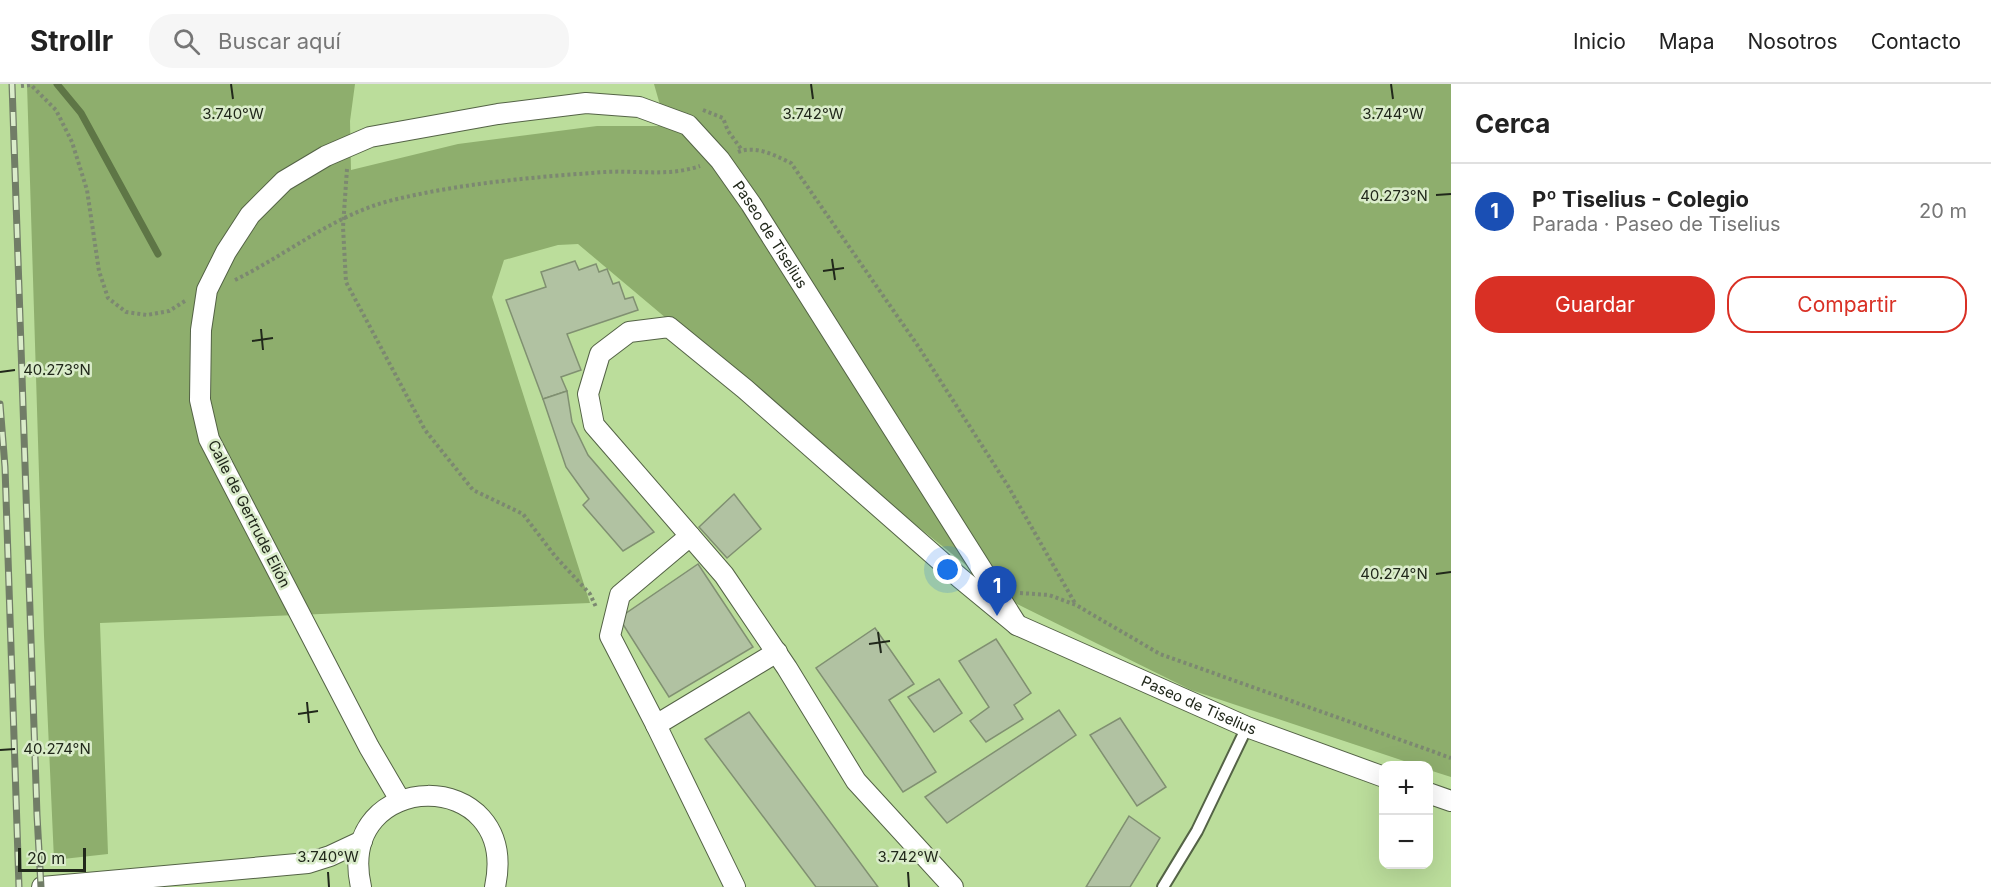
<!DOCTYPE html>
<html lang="es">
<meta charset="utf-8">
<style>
body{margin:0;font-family:Inter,sans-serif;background:#f6f6f6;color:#222}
.controls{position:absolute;right:18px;bottom:18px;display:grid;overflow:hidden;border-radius:12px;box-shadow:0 6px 24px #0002}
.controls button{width:54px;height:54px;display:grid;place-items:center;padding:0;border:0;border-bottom:2px solid #e0e0e0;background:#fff;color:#222;font:30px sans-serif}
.scale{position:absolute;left:18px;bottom:15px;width:68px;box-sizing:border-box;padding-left:6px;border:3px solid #21281b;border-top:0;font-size:16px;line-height:21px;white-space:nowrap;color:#21281b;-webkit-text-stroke:4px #daecca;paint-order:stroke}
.you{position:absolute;left:948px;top:486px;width:21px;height:21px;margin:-15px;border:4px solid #fff;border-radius:50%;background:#1a73e8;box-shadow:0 0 0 9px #1a73e833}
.badge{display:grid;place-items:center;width:39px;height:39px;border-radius:50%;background:#d93025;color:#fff;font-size:20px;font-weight:700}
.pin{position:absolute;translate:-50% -50px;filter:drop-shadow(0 2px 3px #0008)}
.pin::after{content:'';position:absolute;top:32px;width:21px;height:18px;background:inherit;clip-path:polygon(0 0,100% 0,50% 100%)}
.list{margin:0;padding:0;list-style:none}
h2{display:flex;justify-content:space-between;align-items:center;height:78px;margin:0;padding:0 24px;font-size:26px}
h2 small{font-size:20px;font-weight:400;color:#767676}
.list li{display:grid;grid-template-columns:39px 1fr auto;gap:18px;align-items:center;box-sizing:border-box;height:96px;padding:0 24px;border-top:2px solid #e0e0e0}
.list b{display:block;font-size:22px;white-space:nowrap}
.list p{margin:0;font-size:20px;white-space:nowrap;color:#767676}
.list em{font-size:20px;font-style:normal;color:#767676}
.actions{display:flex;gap:12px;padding:18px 24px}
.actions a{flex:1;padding:14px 0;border:2px solid #d93025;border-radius:24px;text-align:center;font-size:21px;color:#d93025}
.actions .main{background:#d93025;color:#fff}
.icon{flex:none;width:33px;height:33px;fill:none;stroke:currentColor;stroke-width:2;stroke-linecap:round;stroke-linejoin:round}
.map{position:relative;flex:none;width:1451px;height:803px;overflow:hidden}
header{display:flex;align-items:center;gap:36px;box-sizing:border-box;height:84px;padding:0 30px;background:#fff;border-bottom:2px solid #e0e0e0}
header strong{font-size:28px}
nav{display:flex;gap:33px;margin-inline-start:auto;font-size:21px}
.search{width:420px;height:54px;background:#f6f6f6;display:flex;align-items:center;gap:15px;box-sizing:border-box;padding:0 21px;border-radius:24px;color:#767676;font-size:22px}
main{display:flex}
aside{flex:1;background:#fff}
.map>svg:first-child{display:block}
.green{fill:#bbdd9b;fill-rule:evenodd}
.forest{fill:#8eae6d}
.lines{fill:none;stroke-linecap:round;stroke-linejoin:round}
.stream{stroke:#5e7646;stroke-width:7}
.building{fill:#b1c2a2;stroke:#809071;stroke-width:1.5}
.lane-casing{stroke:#546346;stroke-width:14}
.street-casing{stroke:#546346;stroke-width:22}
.path{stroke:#7c8871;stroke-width:4;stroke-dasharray:3 3;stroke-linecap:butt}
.lane{stroke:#fff;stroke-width:10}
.street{stroke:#fff;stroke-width:20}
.rail-casing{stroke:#717d67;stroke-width:7}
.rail{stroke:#daecca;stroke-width:4.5;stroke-dasharray:14;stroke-linecap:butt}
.ticks{fill:none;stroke:#21281b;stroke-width:2}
.labels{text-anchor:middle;stroke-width:5;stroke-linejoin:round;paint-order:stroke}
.street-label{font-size:15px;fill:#21281b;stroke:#daecca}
.ticks-label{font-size:15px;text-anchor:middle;fill:#21281b;stroke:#daecca;stroke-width:5;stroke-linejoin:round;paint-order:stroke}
</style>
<header>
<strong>Strollr</strong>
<div class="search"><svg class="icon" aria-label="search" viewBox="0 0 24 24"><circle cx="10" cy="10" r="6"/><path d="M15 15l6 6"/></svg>Buscar aquí</div>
<nav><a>Inicio</a><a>Mapa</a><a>Nosotros</a><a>Contacto</a></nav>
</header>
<main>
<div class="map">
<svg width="1451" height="803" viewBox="0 0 1451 803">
<rect width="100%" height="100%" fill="#daecca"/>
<path class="green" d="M0 0H1451V803H0ZM1384 682H1428V780H1384Z"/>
<polygon class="forest" points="27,0 355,0 350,37 351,86 458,60 597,42 666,42 654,0 1451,0 1451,693 1429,686 1428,682 1416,681 1191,606 1011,517 837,378 578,160 558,161 504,176 492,213 590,519 100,539 108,770 54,776 44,552"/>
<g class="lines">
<polyline class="stream" points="57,0 81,29 158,170"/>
</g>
<g class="building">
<polygon points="575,177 579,186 596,180 599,188 607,185 613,200 619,198 625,215 633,213 638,226 567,250 581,286 561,293 567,307 543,315 506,216 546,203 541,188"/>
<polygon points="567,307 572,338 588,371 654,448 623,467 583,421 589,415 566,383 543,315"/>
<polygon points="734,410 761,445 727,474 699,443"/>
<polygon points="698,480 753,563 669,613 619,534"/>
<polygon points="875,544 914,600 889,616 936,688 903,708 816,584"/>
<polygon points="996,555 1031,609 1014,621 1023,635 986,658 970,637 989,623 959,577"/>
<polygon points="939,595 962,629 934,648 908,613"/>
<polygon points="1059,626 1076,651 947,739 925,713"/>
<polygon points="749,628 878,803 816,803 705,655"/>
<polygon points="1120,634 1166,703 1137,722 1090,651"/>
<polygon points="1129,732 1160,754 1130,803 1086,803"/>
</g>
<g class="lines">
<g class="lane-casing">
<polyline id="lane" points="1163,803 1197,747 1247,643"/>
</g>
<g class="street-casing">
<g id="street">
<polyline points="690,452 620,511 610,552 656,641 735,803"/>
<polyline points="656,641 777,568"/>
<polyline points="1428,709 1451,717"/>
<path id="s1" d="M400 716 369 663 209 355 200 316 201 246 207 206 226 168 250 131 284 97 326 72 370 53 498 30 586 19 639 23 688 41 720 76 751 120 1017 541"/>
<polyline points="42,803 308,779 330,772 362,757"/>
<path d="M361 803C334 683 521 680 495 803"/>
<path id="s2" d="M953 803 856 697 787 584 724 491 594 341 588 310 600 270 629 248 669 243 745 305 960 494 1017 541 1247 643 1384 693"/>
</g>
</g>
<g class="path">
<polyline points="21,2 31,1 56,26 72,58 87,106 99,187 108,214 126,228 147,231 169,227 185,217"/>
<polyline points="703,26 723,34 728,47 742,66"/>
<path d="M738 68C756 61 774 71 791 79L918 262 1008 402 1076 521"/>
<polyline points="347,85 343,143 346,198 425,346 473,406 523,430 555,472 590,510 596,523"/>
<path d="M235 196C288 170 335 130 393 116 462 99 535 93 605 88 637 86 668 93 700 82"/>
<polyline points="1020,509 1049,511 1076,521 1160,570 1451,674"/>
</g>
<use href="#lane" class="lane"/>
<use href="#street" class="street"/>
<g class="rail-casing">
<g id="rail">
<polyline points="12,0 37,731 41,803"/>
<polyline points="0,320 5,383 19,803"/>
</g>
</g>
<use href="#rail" class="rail"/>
</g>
<path class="ticks" d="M231 0 233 15M811 0 813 15M1391 0 1393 15M1436 111 1451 110M832 175 835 196M823 187 844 184M261 245 263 266M252 257 273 254M0 288 15 286M1436 490 1451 488M878 548 881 569M869 560 890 557M307 618 309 639M298 630 318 627M0 666 15 665M328 788 329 803M908 788 909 803"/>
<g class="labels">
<g class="street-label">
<text dy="5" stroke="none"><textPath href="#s1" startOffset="1252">Paseo de Tiselius</textPath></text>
<text transform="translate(249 430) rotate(63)" y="5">Calle de Gertrude Elión</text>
<text dy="5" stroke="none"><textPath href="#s2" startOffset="1394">Paseo de Tiselius</textPath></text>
</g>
</g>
<g class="ticks-label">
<text x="233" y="35">3.740°W</text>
<text x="813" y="35">3.742°W</text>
<text x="1393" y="35">3.744°W</text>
<text x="1394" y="117">40.273°N</text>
<text x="57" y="291">40.273°N</text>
<text x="1394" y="495">40.274°N</text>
<text x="57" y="670">40.274°N</text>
<text x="328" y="778">3.740°W</text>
<text x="908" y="778">3.742°W</text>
</g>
</svg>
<div class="controls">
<button>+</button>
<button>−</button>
</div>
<div class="scale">20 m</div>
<div class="you"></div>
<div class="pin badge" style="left:997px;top:532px;background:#1a4fb4">1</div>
</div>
<aside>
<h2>Cerca<small></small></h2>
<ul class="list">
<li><span class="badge" style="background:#1a4fb4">1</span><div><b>Pº Tiselius - Colegio</b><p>Parada · Paseo de Tiselius</p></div><em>20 m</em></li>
</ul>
<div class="actions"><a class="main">Guardar</a><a>Compartir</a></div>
</aside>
</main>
